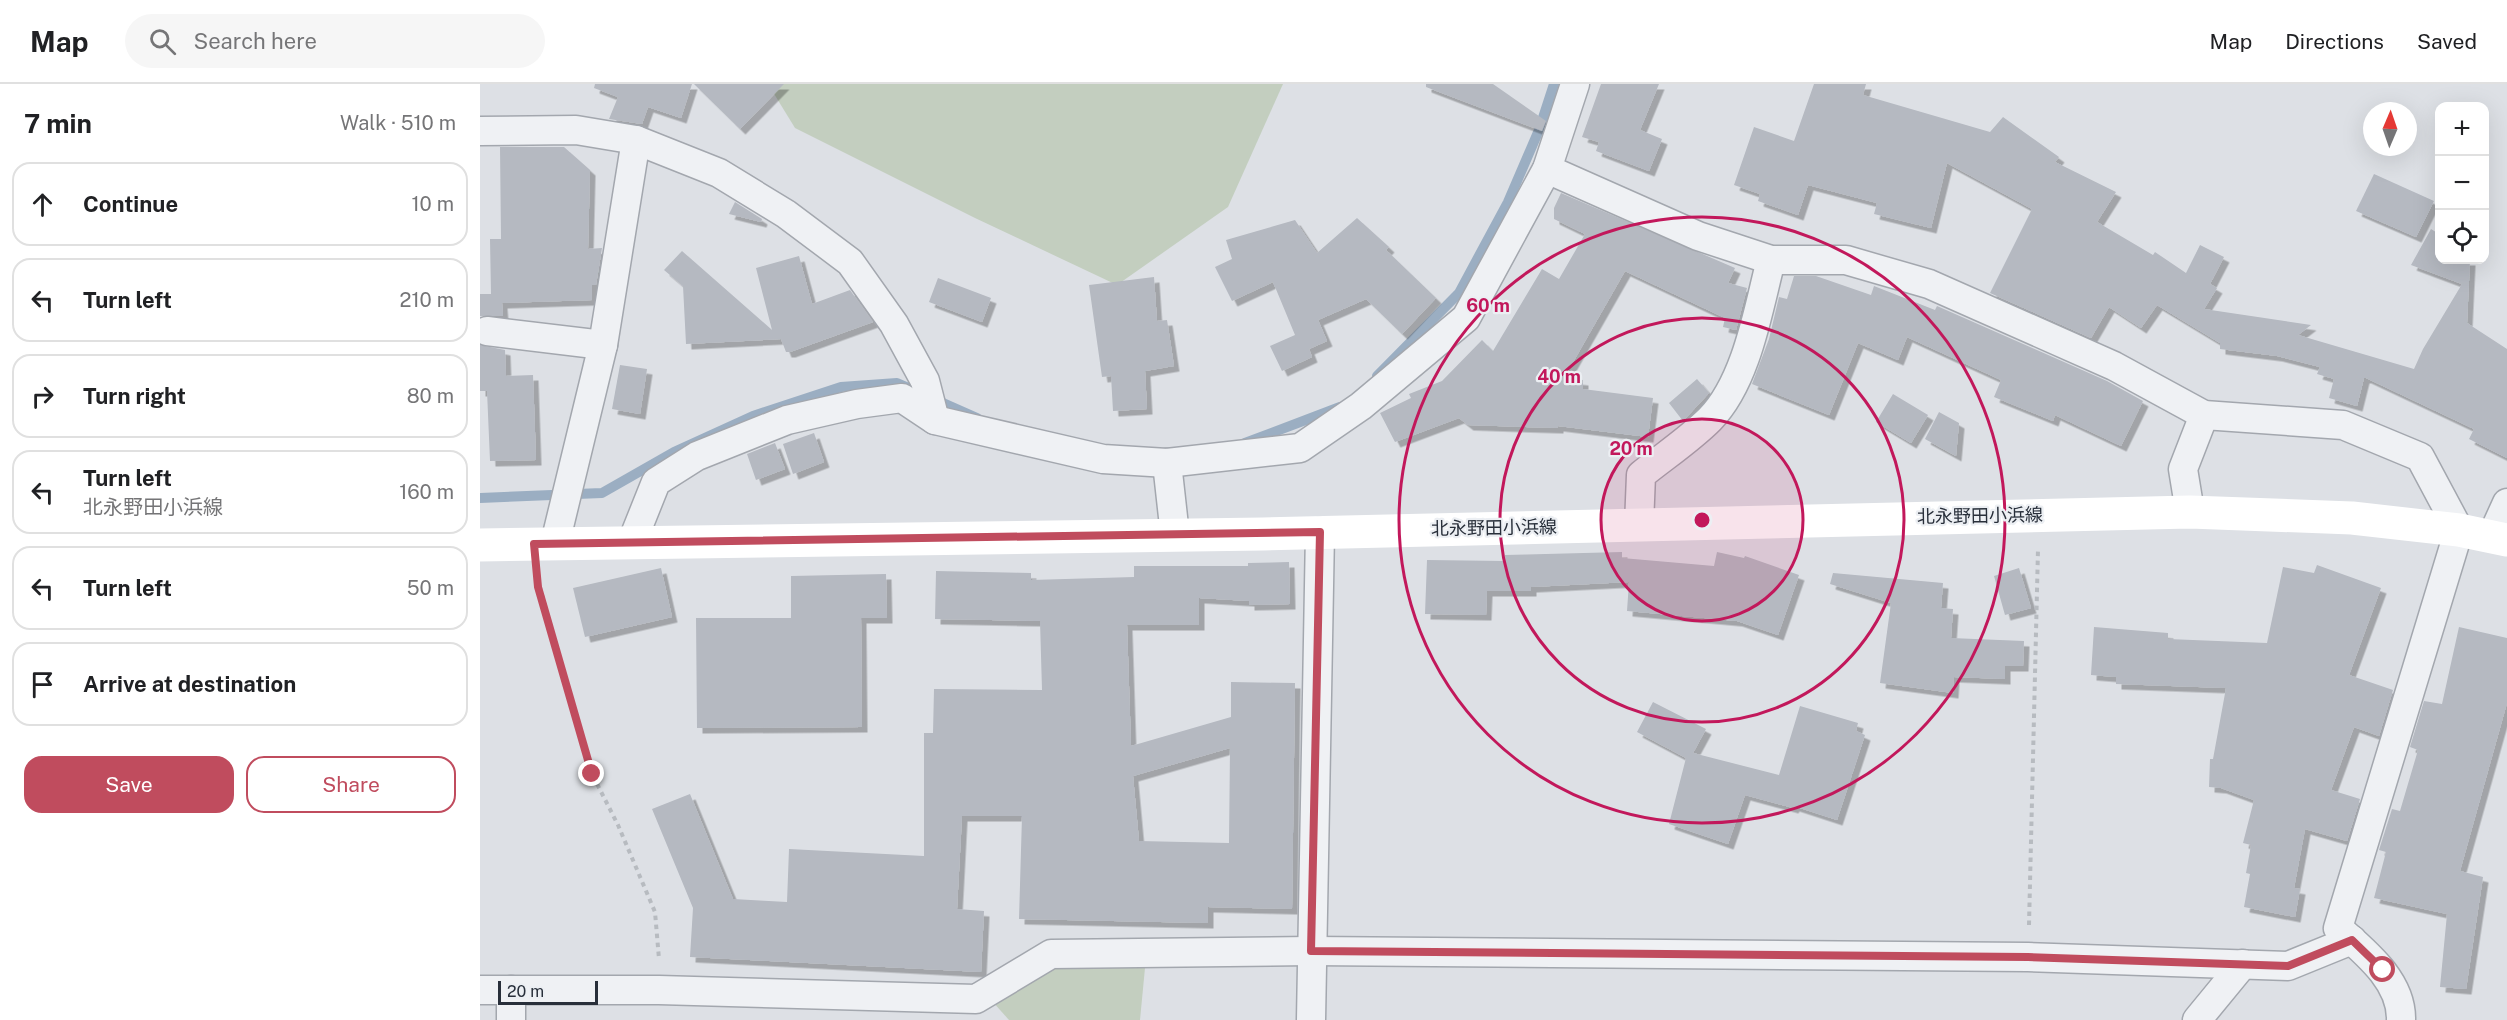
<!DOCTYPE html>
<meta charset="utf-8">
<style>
body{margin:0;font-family:"Public Sans","Noto Sans JP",sans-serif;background:#f6f6f6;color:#202124}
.controls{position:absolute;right:18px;top:18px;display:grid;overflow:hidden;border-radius:12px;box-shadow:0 6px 24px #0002}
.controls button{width:54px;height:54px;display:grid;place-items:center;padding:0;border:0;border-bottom:2px solid #e0e0e0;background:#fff;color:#202124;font:30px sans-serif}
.compass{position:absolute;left:1883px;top:18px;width:54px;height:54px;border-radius:50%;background:#fff;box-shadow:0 6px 24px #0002;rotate:2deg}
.scale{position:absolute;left:18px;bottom:15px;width:100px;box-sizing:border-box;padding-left:6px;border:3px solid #282f3a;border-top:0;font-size:16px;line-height:21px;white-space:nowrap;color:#282f3a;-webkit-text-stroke:4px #eceff3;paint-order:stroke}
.stop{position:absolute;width:18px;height:18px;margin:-14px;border:4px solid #c04c5e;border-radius:50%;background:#fff}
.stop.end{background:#c04c5e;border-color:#fff;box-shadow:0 2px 6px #0008}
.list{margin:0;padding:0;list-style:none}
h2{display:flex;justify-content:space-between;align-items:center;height:78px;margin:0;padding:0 24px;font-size:26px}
h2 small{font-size:20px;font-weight:400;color:#757577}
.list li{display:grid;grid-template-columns:39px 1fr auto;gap:18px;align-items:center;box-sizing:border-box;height:84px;margin:0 12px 12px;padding:0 12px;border:2px solid #e0e0e0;border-radius:18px}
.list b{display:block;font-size:22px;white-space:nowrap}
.list p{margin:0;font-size:20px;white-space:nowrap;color:#757577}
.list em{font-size:20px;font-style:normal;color:#757577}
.actions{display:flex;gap:12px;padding:18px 24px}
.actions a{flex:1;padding:14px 0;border:2px solid #c04c5e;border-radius:18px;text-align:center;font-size:21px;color:#c04c5e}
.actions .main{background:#c04c5e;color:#fff}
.icon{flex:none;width:33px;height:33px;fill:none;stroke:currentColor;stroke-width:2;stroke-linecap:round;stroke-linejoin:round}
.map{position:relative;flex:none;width:2027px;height:936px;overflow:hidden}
header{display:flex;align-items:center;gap:36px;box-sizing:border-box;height:84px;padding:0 30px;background:#fff;border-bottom:2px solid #e0e0e0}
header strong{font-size:28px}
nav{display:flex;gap:33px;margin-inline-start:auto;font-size:21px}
.search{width:420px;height:54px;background:#f6f6f6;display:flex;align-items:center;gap:15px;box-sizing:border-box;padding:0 21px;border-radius:33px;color:#757577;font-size:22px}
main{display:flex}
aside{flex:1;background:#fff}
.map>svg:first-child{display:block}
.green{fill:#c3cebf}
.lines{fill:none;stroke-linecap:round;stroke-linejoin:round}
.stream{stroke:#9baec2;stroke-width:10}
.building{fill:#b5b9c1;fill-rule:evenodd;filter:url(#shadow)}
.street-casing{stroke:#a3a7ae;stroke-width:31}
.path{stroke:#b7bbc0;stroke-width:4;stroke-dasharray:4.5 4.5;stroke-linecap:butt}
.street{stroke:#eff1f4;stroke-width:28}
.secondary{stroke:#fff;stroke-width:33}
.route{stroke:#c04c5e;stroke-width:8}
.ring{fill:none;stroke:#c2185b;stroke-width:3}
.labels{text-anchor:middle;stroke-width:4.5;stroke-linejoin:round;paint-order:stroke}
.street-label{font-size:18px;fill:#282f3a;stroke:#eceff3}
.centre{fill:#c2185b;stroke:#eceff3;stroke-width:3}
.ring-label{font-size:18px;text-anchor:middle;font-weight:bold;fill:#c2185b;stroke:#eceff3;stroke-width:4.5;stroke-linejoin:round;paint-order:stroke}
</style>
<header>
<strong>Map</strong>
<div class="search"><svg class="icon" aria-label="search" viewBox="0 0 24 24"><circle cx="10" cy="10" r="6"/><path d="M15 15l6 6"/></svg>Search here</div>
<nav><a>Map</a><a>Directions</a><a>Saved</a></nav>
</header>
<main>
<aside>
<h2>7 min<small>Walk · 510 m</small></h2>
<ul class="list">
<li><svg class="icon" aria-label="ahead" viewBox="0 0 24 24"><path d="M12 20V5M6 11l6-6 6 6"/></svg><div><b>Continue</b></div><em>10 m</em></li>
<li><svg class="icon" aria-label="left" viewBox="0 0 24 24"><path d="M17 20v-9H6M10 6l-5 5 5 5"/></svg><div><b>Turn left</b></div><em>210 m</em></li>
<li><svg class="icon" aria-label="right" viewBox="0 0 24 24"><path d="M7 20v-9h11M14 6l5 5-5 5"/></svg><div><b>Turn right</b></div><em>80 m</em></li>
<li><svg class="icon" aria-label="left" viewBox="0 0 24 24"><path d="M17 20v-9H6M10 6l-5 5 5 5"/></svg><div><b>Turn left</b><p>北永野田小浜線</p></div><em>160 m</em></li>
<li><svg class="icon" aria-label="left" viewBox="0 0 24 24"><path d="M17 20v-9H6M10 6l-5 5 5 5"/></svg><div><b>Turn left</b></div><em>50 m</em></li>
<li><svg class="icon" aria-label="arrive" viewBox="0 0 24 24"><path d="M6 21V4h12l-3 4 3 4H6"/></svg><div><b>Arrive at destination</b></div></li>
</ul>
<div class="actions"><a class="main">Save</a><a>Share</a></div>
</aside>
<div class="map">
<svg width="2027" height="936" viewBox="0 0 2027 936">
<defs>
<filter id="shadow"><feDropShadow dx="5.5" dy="5.5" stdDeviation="0" flood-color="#0004"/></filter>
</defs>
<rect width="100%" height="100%" fill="#dde0e5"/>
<g class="green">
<polygon points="288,0 803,0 748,123 637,201 495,134 315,44"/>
<polygon points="577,882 665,884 660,936 529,936 512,917"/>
</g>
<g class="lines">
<g class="stream">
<polyline points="897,292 979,209 1028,118 1059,46 1074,0"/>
<polyline points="454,315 497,334"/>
<polyline points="765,359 860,323"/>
<polyline points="0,414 122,409 194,368 273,332 361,303 417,299 431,305"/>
</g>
</g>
<g class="building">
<polygon points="115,0 212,0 201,34 168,23 162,40 129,35 138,13 114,4"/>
<polygon points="214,0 304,0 260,45"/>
<polygon points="946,0 1013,0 1066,37 1062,47 946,3"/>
<polygon points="1121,0 1179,0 1160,46 1182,55 1169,87 1116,67 1119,58 1102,53"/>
<polygon points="1334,0 1386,0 1383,11 1510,48 1523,33 1579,73 1575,78 1636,108 1617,138 1673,171 1675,168 1706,189 1720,161 1744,173 1730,200 1737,204 1724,225 1831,241 1818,251 1934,285 1943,265 1982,200 1931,181 1951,145 1959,150 1959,176 1990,176 1987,239 2027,265 2027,374 1989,355 1994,345 1886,294 1884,294 1877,322 1849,314 1854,295 1837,290 1840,283 1797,272 1740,265 1740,259 1677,221 1661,244 1629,223 1611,254 1510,209 1552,125 1467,79 1451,144 1394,130 1397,119 1328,101 1318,131 1278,117 1280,110 1254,101 1274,43 1314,57"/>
<polygon points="20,63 84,63 110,86 108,165 122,164 116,201 112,201 112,216 22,219 23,232 0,232 0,210 11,210 10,155 21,155"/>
<polygon points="1894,90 1954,117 1936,153 1876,127"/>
<polygon points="1081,109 1255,184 1248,199 1267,204 1256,246 1243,243 1245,234 1145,187 1084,294 1103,296 1103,305 1173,314 1168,353 1078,342 1078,344 988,341 979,334 915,358 900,329 931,314 929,310 962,297 1002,256 1013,267 1062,185 1079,195 1105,150 1074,135 1074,124"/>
<polygon points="255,118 282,135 281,138 249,130"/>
<polygon points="877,134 909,163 906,166 956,214 922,250 886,215 838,236 847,257 829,265 832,273 802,287 790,262 815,251 793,198 752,217 735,183 752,175 746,156 815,136 837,169"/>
<polygon points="202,167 292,246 276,184 319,172 332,220 370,206 393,238 310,268 306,268 301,255 206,260 203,202 184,186"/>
<polygon points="1314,192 1336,192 1391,211 1394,202 1455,226 1457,222 1627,297 1663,317 1641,362 1575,331 1573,337 1514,313 1521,296 1427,253 1418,276 1378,259 1349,331 1272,300 1289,255 1299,213 1307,215"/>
<polygon points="674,193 677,237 687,236 694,282 665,287 667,325 633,327 631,292 622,293 609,201"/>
<polygon points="458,194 511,214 502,238 449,218"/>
<polygon points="0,261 25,266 26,292 53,291 56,376 10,377 7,307 0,307"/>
<polygon points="140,281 167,285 160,330 132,325"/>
<polygon points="1217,295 1229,309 1203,337 1189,319"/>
<polygon points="1413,310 1448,331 1431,359 1396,338"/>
<polygon points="1459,328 1479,339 1476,372 1445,355"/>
<polygon points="334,349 344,378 313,390 303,360"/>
<polygon points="295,359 305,385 276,396 267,370"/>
<polygon points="1142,468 1142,474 1234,482 1237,468 1264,474 1265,472 1319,491 1298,551 1257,537 1147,527 1149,498 1051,503 1051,507 1007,507 1006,531 945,530 947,476 1025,477 1025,471"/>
<path d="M809 478 810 520 769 521V517L719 514V541H647L651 662 751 633V598L815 599 812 825 728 823V839L539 835 542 732H482L477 825 504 827 501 888 210 873 213 824 172 725 210 710 253 815 307 818 309 765 444 772V649H453L454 605 562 606 560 537 455 535 456 487 551 489V496L654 493V482H768V479ZM750 664 749 759 659 757 653 692Z"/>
<polygon points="1837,481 1901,504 1869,591 1913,606 1899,652 1874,643 1851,706 1880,715 1867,757 1825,745 1814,804 1820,805 1815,833 1764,823 1770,790 1766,789 1771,761 1763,759 1774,716 1741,704 1729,703 1730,675 1733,675 1746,604 1636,600 1636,593 1611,591 1614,543 1688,549 1688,555 1787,559 1803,483 1834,489"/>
<polygon points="181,484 192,533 105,553 93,504"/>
<polygon points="1539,484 1551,524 1525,531 1514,492"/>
<polygon points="1353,489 1463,499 1461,524 1473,525 1471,554 1544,557 1543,582 1525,582 1525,595 1474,593 1473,609 1400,599 1411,519 1350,500"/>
<polygon points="406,490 407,534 381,534 382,643 217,644 216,534 311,534 311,492"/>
<polygon points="1979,543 2027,554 2027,619 1980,787 2003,793 1986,905 1960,903 1967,830 1894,814 1906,768 1899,766 1912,725 1920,727 1938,666 1930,663 1944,617 1962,620"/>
<polygon points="1173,618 1226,645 1213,669 1299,691 1320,622 1378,639 1376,647 1385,651 1357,736 1314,722 1313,724 1265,711 1248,760 1189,740 1206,674 1157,648"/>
</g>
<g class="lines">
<g class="street-casing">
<g id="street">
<polyline points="0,47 96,46 156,56 239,89 306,130 370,178 414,240 445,297 455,336"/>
<path d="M1067 85 1218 152 1291 176H1366L1449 200 1634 282 1724 331 1863 341 1940 373 1979 446 1858 844C1885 868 1922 897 1921 936"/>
<polyline points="7,247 123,261"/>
<polyline points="687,379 695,451"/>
<polyline points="1710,428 1703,385 1724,331"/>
<path d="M1159 441 1161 391C1183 373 1209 356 1230 335 1267 297 1278 226 1291 176"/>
<polyline points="2012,452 2027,419"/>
<polyline points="152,458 176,398 217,372 307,336 377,320 422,314 455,336 623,375 687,379 820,364 881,322 986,234 1067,85 1095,0"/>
<polyline points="75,459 123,261 156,56"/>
<polyline points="0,906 179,906 496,915 571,870 831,867 1548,873 1808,882 1872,856"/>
<polyline points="31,936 31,906"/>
<polyline points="831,936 840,448"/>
<polyline points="1717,936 1763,880"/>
</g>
</g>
<g class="path">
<polyline points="57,493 112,690 138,741 175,828 179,875"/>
<polyline points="1549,841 1558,465"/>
</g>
<use href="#street" class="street"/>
<polyline class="secondary" points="0,461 783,450 1710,428 1872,434 1979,446 2027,456"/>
</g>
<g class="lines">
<polyline class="route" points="112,690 58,503 54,460 840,448 831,867 1548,873 1808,882 1872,856 1903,886"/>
</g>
<circle cx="1222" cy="436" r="101" fill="#c2185b" fill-opacity=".12"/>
<g class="ring">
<circle cx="1222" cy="436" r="101"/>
<circle cx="1222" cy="436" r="202"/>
<circle cx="1222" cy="436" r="303"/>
</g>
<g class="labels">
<g class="street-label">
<text transform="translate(1500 432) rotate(-1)" y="6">北永野田小浜線</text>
<text transform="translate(1014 444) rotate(-1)" y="6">北永野田小浜線</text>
</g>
</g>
<circle cx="1222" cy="436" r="9" class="centre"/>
<g class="ring-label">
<text x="1008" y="228">60 m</text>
<text x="1079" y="299">40 m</text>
<text x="1151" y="371">20 m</text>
</g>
</svg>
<div class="controls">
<button>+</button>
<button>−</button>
<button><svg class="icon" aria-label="locate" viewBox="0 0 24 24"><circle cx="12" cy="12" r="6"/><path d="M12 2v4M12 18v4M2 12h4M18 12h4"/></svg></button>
</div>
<svg class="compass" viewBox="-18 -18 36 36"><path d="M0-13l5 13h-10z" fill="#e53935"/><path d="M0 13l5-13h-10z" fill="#757577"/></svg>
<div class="scale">20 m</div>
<div class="stop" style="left:1903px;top:886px"></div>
<div class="stop end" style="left:112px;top:690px"></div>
</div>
</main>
